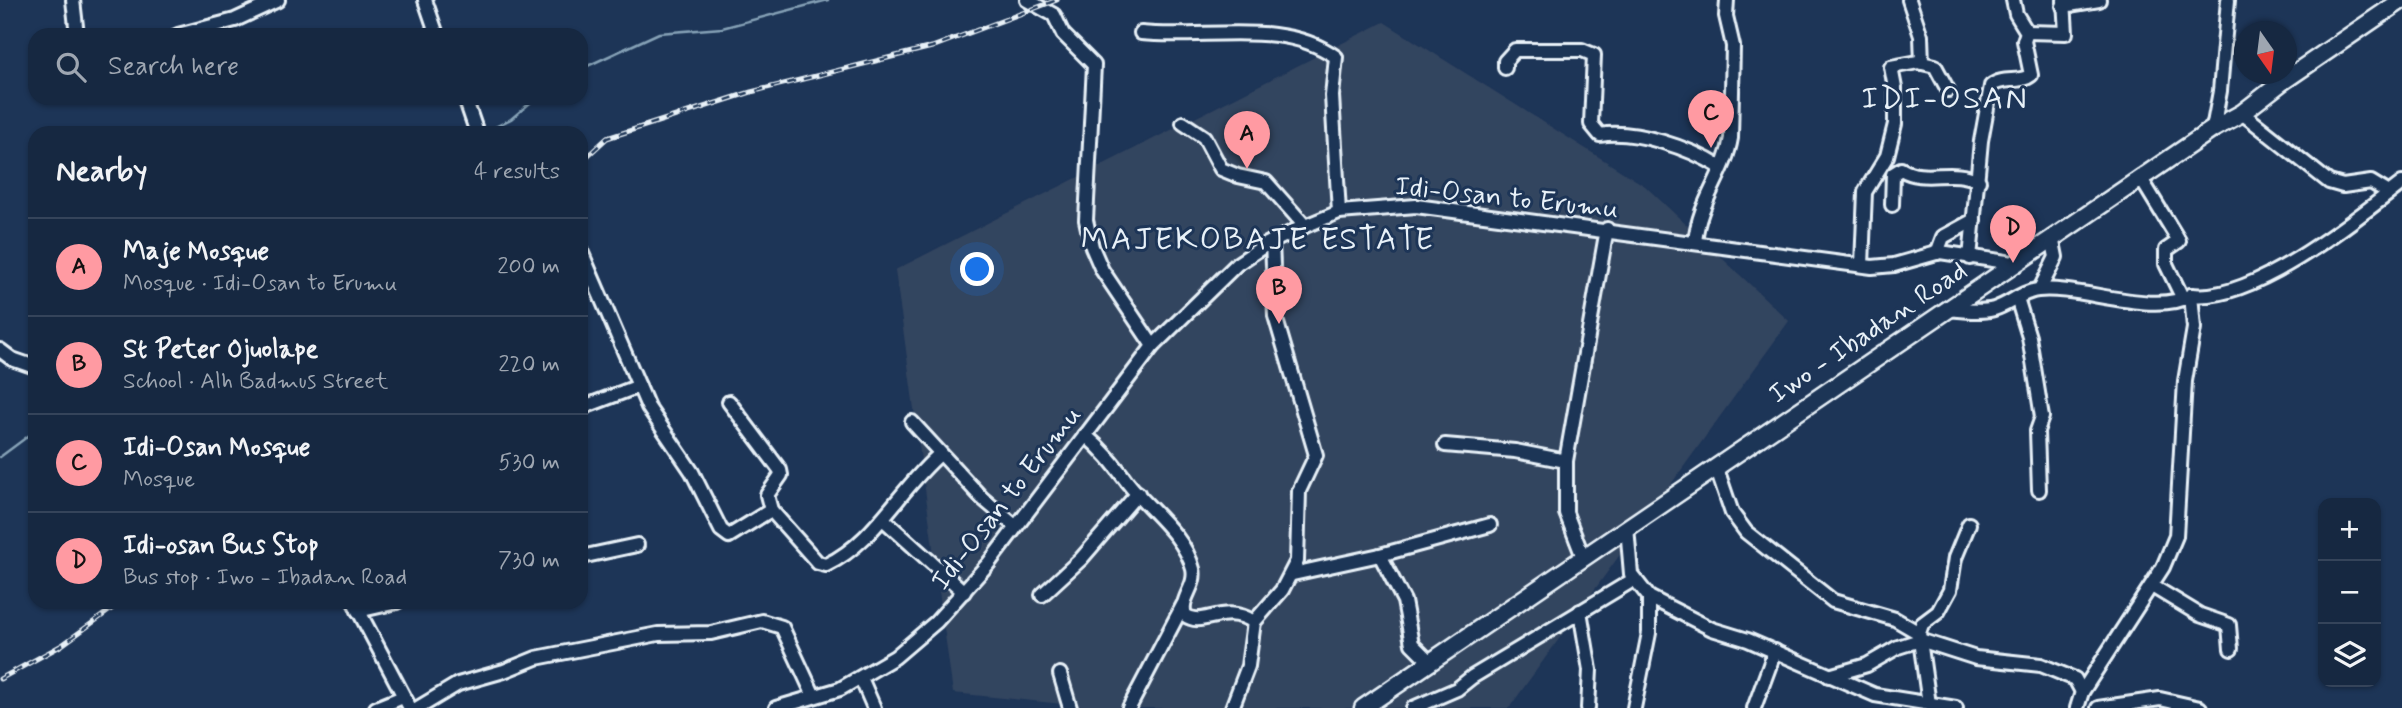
<!DOCTYPE html>
<meta charset="utf-8">
<style>
body{margin:0;font-family:Mynerve,sans-serif;background:#1f3048;color:#f1f3f6}
.controls{position:absolute;right:21px;bottom:21px;display:grid;overflow:hidden;border-radius:14px;box-shadow:0 2px 5px #0004}
.controls button{width:63px;height:63px;display:grid;place-items:center;padding:0;border:0;border-bottom:2px solid #35445a;background:#162841;color:#f1f3f6;font:35px sans-serif}
.compass{position:absolute;left:2234px;top:21px;width:63px;height:63px;border-radius:50%;background:#162841;box-shadow:0 2px 5px #0004;rotate:166deg}
.you{position:absolute;left:978px;top:270px;width:24px;height:24px;margin:-18px;border:5px solid #fff;border-radius:50%;background:#1a73e8;box-shadow:0 0 0 10px #1a73e833}
.badge{display:grid;place-items:center;width:46px;height:46px;border-radius:50%;background:#ff9aa2;color:#111;font-size:23px;font-weight:700}
.pin{position:absolute;translate:-50% -58px;filter:drop-shadow(0 2px 4px #0008)}
.pin::after{content:'';position:absolute;top:37px;width:24px;height:21px;background:inherit;clip-path:polygon(0 0,100% 0,50% 100%)}
.list{margin:0;padding:0;list-style:none}
h2{display:flex;justify-content:space-between;align-items:center;height:91px;margin:0;padding:0 28px;font-size:30px}
h2 small{font-size:23px;font-weight:400;color:#9ea6b1}
.list li{display:grid;grid-template-columns:46px 1fr auto;gap:21px;align-items:center;box-sizing:border-box;height:98px;padding:0 28px;border-top:2px solid #35445a}
.list b{display:block;font-size:26px;white-space:nowrap}
.list p{margin:0;font-size:23px;white-space:nowrap;color:#9ea6b1}
.list em{font-size:23px;font-style:normal;color:#9ea6b1}
.icon{flex:none;width:38px;height:38px;fill:none;stroke:currentColor;stroke-width:2;stroke-linecap:round;stroke-linejoin:round}
.map{position:relative;flex:none;width:2402px;height:708px;overflow:hidden}
.search{position:absolute;background:#162841;box-shadow:0 2px 5px #0004;left:28px;top:28px;width:560px;height:77px;display:flex;align-items:center;gap:18px;box-sizing:border-box;padding:0 24px;border-radius:21px;color:#9ea6b1;font-size:26px}
.panel{position:absolute;background:#162841;box-shadow:0 2px 5px #0004;left:28px;top:126px;width:560px;height:483px;border-radius:21px}
.map>svg:first-child{display:block}
.built{fill:#33445f}
.lines{fill:none;stroke-linecap:round;stroke-linejoin:round}
.stream{stroke:#86a2b7;stroke-width:2.5}
.minor-casing{stroke:#e8f1f8;stroke-width:18}
.major-casing{stroke:#e8f1f8;stroke-width:21}
.minor{stroke:#1d3557;stroke-width:12}
.major{stroke:#1d3557;stroke-width:16}
.rail-casing{stroke:#e8f1f8;stroke-width:5}
.rail{stroke:#1d3557;stroke-width:2.5;stroke-dasharray:8;stroke-linecap:butt}
.labels{text-anchor:middle;stroke-width:6;stroke-linejoin:round;paint-order:stroke}
.street-label{font-size:28px;fill:#e8f1f8;stroke:#1d3557}
.quarter-label{font-size:32px;letter-spacing:2px;fill:#e8f1f8;stroke:#1d3557}
</style>
<div class="map">
<svg width="2402" height="708" viewBox="0 0 2402 708">
<rect width="100%" height="100%" fill="#1d3557"/>
<filter id="ink" filterUnits="userSpaceOnUse"><feTurbulence type="fractalNoise" baseFrequency=".0143" numOctaves="2"/><feDisplacementMap in="SourceGraphic" scale="14" xChannelSelector="R" yChannelSelector="G"/><feConvolveMatrix kernelMatrix="1 2 1 2 8 2 1 2 1" color-interpolation-filters="sRGB"/></filter>
<g filter="url(#ink)">
<polygon class="built" points="1384,22 1645,186 1789,321 1509,708 1103,708 953,693 895,270"/>
<g class="lines">
<g class="stream">
<polyline points="581,69 659,33 722,28 828,0"/>
<polyline points="483,133 511,119 536,98"/>
<polyline points="0,457 35,431"/>
</g>
<g class="minor-casing">
<g id="minor">
<polyline points="73,0 77,35"/>
<polyline points="425,0 437,35"/>
<polyline points="1027,0 1054,15 1063,34 1094,65 1086,220 1092,247 1102,270 1153,346"/>
<polyline points="1909,0 1921,36 1922,63"/>
<polyline points="2063,6 2099,0"/>
<polyline points="2027,32 2066,33 2064,0"/>
<path d="M1141 33C1204 40 1282 18 1336 57L1332 96 1339 212"/>
<polyline points="178,35 235,20 278,0"/>
<path d="M1505 68V61L1515 50H1582L1594 55 1591 124 1600 135C1635 129 1690 148 1720 167"/>
<polyline points="465,98 477,133"/>
<polyline points="2242,113 2329,182 2343,186 2371,182 2389,193"/>
<polyline points="1183,123 1204,137 1221,169 1238,176 1266,182 1305,226"/>
<polyline points="2213,129 2220,91 2228,0"/>
<polyline points="2140,177 2179,241 2166,250 2166,264 2183,299"/>
<path d="M1892 205 1893 174 1901 169C1925 184 1951 167 1979 181"/>
<path d="M1695 242C1699 200 1725 175 1731 138L1733 46 1726 16 1727 0"/>
<polyline points="581,251 648,407 692,472 721,530 729,536 771,510"/>
<polyline points="1937,253 1943,237 1974,220"/>
<path d="M1970 258 1981 141 1991 86C2002 76 2020 84 2031 75L2024 41 2027 32 2016 14 2013 0"/>
<polyline points="1862,265 1865,192 1887,156 1895,124 1895,88 1891,67 1918,62 1935,66 1948,90"/>
<polyline points="2040,289 2056,257 2052,237"/>
<polyline points="2017,298 2029,337 2042,417 2037,431 2039,490"/>
<path d="M1946 309C1961 310 1980 313 1994 309 2010 304 2021 292 2038 290 2078 285 2155 317 2191 295 2252 303 2355 220 2402 183"/>
<polyline points="0,350 12,359 35,367"/>
<path d="M729 402 780 470 781 475 767 495 771 510 818 563 826 565C875 542 900 488 940 454"/>
<polyline points="581,408 639,386"/>
<polyline points="912,422 982,498 1015,526"/>
<path d="M1085 435C1103 450 1114 464 1128 483 1149 510 1184 534 1193 569 1197 587 1179 598 1185 615 1203 629 1222 602 1254 622"/>
<polyline points="1445,445 1515,451 1566,461"/>
<polyline points="1716,466 1732,513 1746,532 1833,601 1895,619 1919,633 1929,704"/>
<polyline points="883,519 964,592"/>
<polyline points="1627,527 1631,574 1649,597 1712,629 1748,640 1875,695 1956,708"/>
<polyline points="1380,555 1404,601 1412,644 1431,663"/>
<polyline points="581,557 637,545"/>
<polyline points="1583,557 1566,513 1566,461 1607,229"/>
<polyline points="1293,574 1380,555 1490,525"/>
<polyline points="2152,586 2200,615 2229,625 2231,649"/>
<polyline points="1042,595 1081,559 1138,493"/>
<polyline points="354,602 410,708"/>
<polyline points="358,611 397,602"/>
<polyline points="1580,611 1590,670 1588,708"/>
<polyline points="1919,633 1922,624 1938,612 1950,590 1955,558 1969,524"/>
<polyline points="1060,674 1070,708"/>
<polyline points="1829,676 1867,665 1898,647 1920,640 1976,658 2041,665 2075,679 2082,692"/>
<polyline points="861,678 874,708"/>
<polyline points="376,708 403,697"/>
<polyline points="418,708 458,684 504,671 536,658 658,634 711,633 762,621 782,627 814,696"/>
<polyline points="776,708 840,689 895,657 936,622 988,564 1153,346 1237,264 1267,244 1305,226 1339,212 1416,206 1872,267 1894,265 1940,252 2013,263"/>
<polyline points="1129,708 1183,605"/>
<polyline points="1232,708 1248,666 1254,622 1282,590 1297,561 1299,491 1316,455 1275,316 1272,241"/>
<polyline points="1413,708 1457,689 1472,677 1633,580"/>
<polyline points="1634,708 1649,633 1649,597"/>
<polyline points="1754,708 1775,651"/>
<polyline points="2077,708 2082,692 2163,567 2176,536 2185,381 2194,328 2191,295"/>
<polyline points="2098,708 2160,699 2200,708"/>
</g>
</g>
<g class="major-casing">
<polyline id="major" points="1363,708 2213,129 2242,113 2282,82 2402,0"/>
</g>
<use href="#minor" class="minor"/>
<use href="#major" class="major"/>
<g class="rail-casing">
<g id="rail">
<polyline points="581,162 607,138 751,92 932,47 1057,0"/>
<polyline points="0,679 62,645 121,602"/>
</g>
</g>
<use href="#rail" class="rail"/>
</g>
</g>
<g class="labels">
<g class="street-label">
<text transform="translate(1507 196) rotate(6)" y="10">Idi-Osan to Erumu</text>
<text transform="translate(1867 331) rotate(-34)" y="10">Iwo - Ibadan Road</text>
<text transform="translate(1005 497) rotate(-52)" y="10">Idi-Osan to Erumu</text>
</g>
<g class="quarter-label">
<text x="1945" y="108">IDI-OSAN</text>
<text x="1258" y="249">MAJEKOBAJE ESTATE</text>
</g>
</g>
</svg>
<div class="controls">
<button>+</button>
<button>−</button>
<button><svg class="icon" aria-label="layers" viewBox="0 0 24 24"><path d="M12 4l9 5-9 5-9-5zM3 14l9 5 9-5"/></svg></button>
</div>
<svg class="compass" viewBox="-18 -18 36 36"><path d="M0-13l5 13h-10z" fill="#e53935"/><path d="M0 13l5-13h-10z" fill="#9ea6b1"/></svg>
<div class="you"></div>
<div class="pin badge" style="left:1247px;top:169px">A</div>
<div class="pin badge" style="left:1279px;top:324px">B</div>
<div class="pin badge" style="left:1711px;top:148px">C</div>
<div class="pin badge" style="left:2013px;top:263px">D</div>
<div class="search"><svg class="icon" aria-label="search" viewBox="0 0 24 24"><circle cx="10" cy="10" r="6"/><path d="M15 15l6 6"/></svg>Search here</div>
<section class="panel">
<h2>Nearby<small>4 results</small></h2>
<ul class="list">
<li><span class="badge">A</span><div><b>Maje Mosque</b><p>Mosque · Idi-Osan to Erumu</p></div><em>200 m</em></li>
<li><span class="badge">B</span><div><b>St Peter Ojuolape</b><p>School · Alh Badmus Street</p></div><em>220 m</em></li>
<li><span class="badge">C</span><div><b>Idi-Osan Mosque</b><p>Mosque</p></div><em>530 m</em></li>
<li><span class="badge">D</span><div><b>Idi-osan Bus Stop</b><p>Bus stop · Iwo - Ibadan Road</p></div><em>730 m</em></li>
</ul>
</section>
</div>
